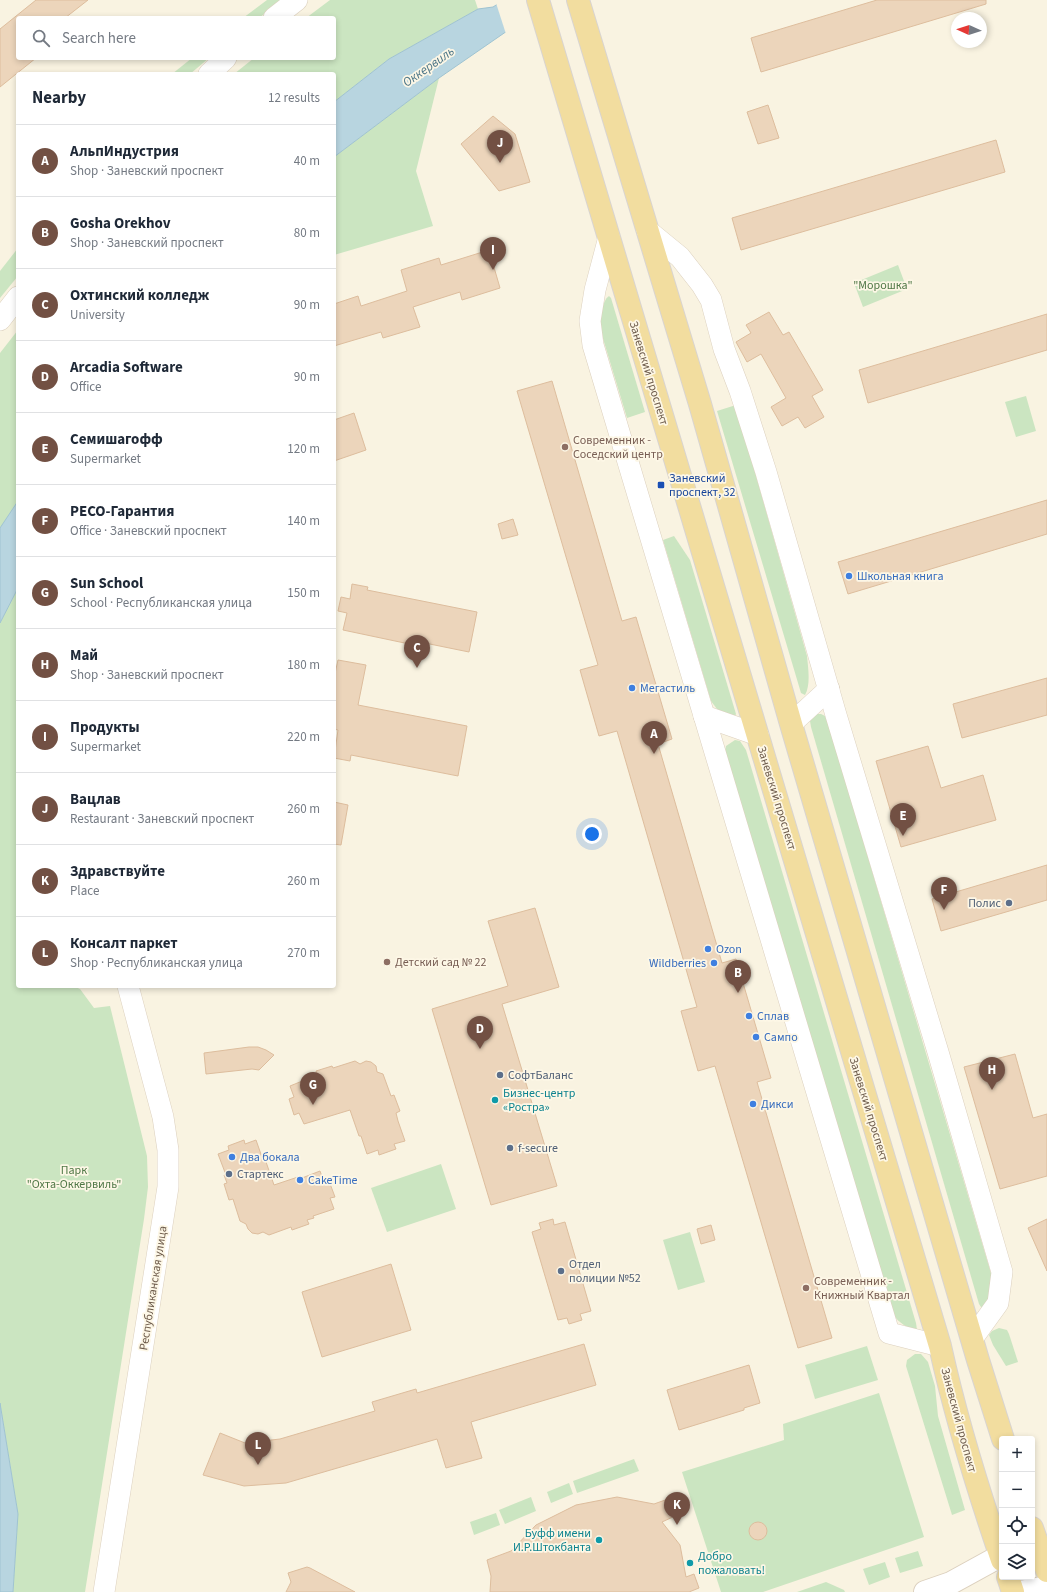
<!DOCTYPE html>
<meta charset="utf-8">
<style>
body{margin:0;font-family:"Source Sans 3",sans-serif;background:#f6f6f7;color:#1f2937}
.controls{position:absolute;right:12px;bottom:12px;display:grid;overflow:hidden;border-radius:4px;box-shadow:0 2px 6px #0003}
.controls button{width:36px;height:36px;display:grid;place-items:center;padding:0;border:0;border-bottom:1px solid #e0e1e3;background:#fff;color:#1f2937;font:20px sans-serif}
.compass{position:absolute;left:951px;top:12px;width:36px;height:36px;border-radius:50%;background:#fff;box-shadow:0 2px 6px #0003;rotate:273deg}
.you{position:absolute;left:592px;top:834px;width:14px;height:14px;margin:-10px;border:3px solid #fff;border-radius:50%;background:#1a73e8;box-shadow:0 0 0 6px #1a73e833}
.badge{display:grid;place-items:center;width:26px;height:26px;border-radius:50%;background:#725043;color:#fff;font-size:13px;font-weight:700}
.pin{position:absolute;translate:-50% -33px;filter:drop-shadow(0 1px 2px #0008)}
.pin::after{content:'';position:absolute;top:21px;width:14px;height:12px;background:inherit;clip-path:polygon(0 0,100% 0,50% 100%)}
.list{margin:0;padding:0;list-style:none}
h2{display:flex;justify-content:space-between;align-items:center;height:52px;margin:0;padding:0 16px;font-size:17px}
h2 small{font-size:13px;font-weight:400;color:#747a83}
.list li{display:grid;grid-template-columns:26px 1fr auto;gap:12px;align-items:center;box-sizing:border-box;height:72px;padding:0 16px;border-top:1px solid #e0e1e3}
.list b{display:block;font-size:15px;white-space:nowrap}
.list p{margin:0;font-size:13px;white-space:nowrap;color:#747a83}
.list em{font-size:13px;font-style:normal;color:#747a83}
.icon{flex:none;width:22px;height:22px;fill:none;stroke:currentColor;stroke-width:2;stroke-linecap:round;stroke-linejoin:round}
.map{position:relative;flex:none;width:1047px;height:1592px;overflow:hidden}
.search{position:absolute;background:#fff;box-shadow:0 2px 6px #0003;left:16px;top:16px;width:320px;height:44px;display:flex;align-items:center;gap:10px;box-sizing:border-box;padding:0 14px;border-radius:4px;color:#747a83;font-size:15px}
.panel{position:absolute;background:#fff;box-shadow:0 2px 6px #0003;left:16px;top:72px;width:320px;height:916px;border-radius:4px}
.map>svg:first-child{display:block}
.green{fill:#cbe5c1}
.water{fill:#b8d5e0;stroke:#9fc3d1}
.pier{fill:#f9f3e1}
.building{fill:#ecd5bb;stroke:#ddbd9d}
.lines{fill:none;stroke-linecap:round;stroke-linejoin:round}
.minor-casing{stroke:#dcd0be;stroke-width:22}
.tertiary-casing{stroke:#dcd0be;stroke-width:24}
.primary-casing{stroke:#d9d4d0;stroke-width:24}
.minor{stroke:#fff;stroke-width:21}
.tertiary{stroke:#fff;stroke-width:22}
.primary{stroke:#f2dd9f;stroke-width:22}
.education-dot{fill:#8d6e63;stroke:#fdf7e6;stroke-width:1.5}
.transit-dot{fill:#1a4fb4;stroke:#fdf7e6;stroke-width:1.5}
.shop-dot{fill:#3f7fe0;stroke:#fdf7e6;stroke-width:1.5}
.service-dot{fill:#5c6f8a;stroke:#fdf7e6;stroke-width:1.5}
.culture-dot{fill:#0f9aa8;stroke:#fdf7e6;stroke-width:1.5}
.labels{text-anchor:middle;stroke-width:3.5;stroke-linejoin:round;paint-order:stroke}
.park-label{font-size:12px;fill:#507847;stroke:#fdf7e6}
.street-label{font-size:12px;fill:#6d5b4b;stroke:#fdf7e6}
.education-label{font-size:12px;fill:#785e54;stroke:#fdf7e6;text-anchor:start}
.transit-label{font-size:12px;fill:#164399;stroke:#fdf7e6;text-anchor:start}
.shop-label{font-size:12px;fill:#366cbe;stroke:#fdf7e6;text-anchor:start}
.service-label{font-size:12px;fill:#4e5e75;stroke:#fdf7e6;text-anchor:start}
.culture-label{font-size:12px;fill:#0d838f;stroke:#fdf7e6;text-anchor:start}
.water-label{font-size:13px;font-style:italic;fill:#4a7486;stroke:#fdf7e6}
</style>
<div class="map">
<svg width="1047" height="1592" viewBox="0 0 1047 1592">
<rect width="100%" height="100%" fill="#f9f3e1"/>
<g class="green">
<polygon points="267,0 282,0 259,18 243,18"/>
<polygon points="330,0 475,0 478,9 389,59 334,102 334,74 234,74 254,58 334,58 334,18 306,18"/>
<polygon points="192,58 209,58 190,74 172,74"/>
<polygon points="439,78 416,171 433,226 334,255 334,157"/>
<polygon points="18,248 18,276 0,298 0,271"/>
<polygon points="898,265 907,289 863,307 854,283"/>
<path d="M609 296 611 298 645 412 627 418 601 332C600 323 601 301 609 296Z"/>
<polygon points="18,330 18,501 0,528 0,353"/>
<polygon points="1026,396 1036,431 1016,437 1005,402"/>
<path d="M736 405 807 656C808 667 811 685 805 695L801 693 717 411Z"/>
<polygon points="674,536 690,560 736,714 735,716 731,717 717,709 711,701 663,540"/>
<polygon points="18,588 18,764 17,776 18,785 18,986 73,986 80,989 94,1008 110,1006 147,1156 148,1187 144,1219 85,1592 13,1592 18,1514 0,1403 0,623"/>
<polygon points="815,714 821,714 825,716 828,722 993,1280 994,1287 985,1308 981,1307 979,1304 811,727 810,721"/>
<path d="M735 740 740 741 746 750 916 1323 917 1330C907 1329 899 1322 893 1315L725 751 726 746Z"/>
<polygon points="441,1164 456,1209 387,1232 371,1188"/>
<polygon points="690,1232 705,1282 678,1290 663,1240"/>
<polygon points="999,1328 1007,1330 1009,1334 1018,1362 1006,1366 993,1345 989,1335 992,1331"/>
<polygon points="867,1346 878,1380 815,1399 805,1365"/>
<polygon points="915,1354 921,1354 928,1362 935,1386 938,1416 965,1510 952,1515 906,1366 907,1360"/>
<polygon points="879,1393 924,1537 763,1592 721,1592 682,1472 784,1440 783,1424"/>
<polygon points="634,1459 639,1471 577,1493 573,1481"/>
<polygon points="569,1483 573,1494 551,1503 547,1492"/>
<polygon points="531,1497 536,1511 505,1524 499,1510"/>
<polygon points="496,1513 500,1525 474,1535 470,1522"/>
<polygon points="918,1551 923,1566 900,1573 895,1558"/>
<polygon points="885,1562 890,1577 869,1585 863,1569"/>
<polygon points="826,1582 844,1590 845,1592 797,1592"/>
</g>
<g class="water">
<polygon points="504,0 552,0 439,78 334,157 334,102 389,59 478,9 493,7"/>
<polygon points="18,501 18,588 0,623 0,528"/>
<polygon points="0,1403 18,1514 13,1592 0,1592"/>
</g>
<polygon class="pier" points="500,0 554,0 506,34 496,3"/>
<g class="building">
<polygon points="36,0 88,0 65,18 18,18 18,58 36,58 0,87 0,29"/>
<polygon points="877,0 986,0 986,4 761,72 751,38"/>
<polygon points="768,105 779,138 758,144 747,112"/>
<polygon points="493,116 515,134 530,182 499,191 461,144"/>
<polygon points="996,140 1005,172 741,250 732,218"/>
<polygon points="489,250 500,288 462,300 460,292 413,307 420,327 383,338 381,332 334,346 334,304 358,296 361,306 407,291 401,270 439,258 441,265"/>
<polygon points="769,312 783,335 789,332 823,390 812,396 824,417 805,428 798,417 782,426 771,407 786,398 761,354 747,362 736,342 751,333 746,325"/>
<polygon points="1047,314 1047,350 868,403 859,370"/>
<polygon points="552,381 622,621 636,617 672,739 658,744 722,963 736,959 771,1078 757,1082 832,1338 798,1348 715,1066 698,1071 681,1011 697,1007 617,731 599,736 580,670 598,665 517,391"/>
<polygon points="354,413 366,450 334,461 334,420"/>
<polygon points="1047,500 1047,534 848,594 838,562"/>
<polygon points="513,519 518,535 502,539 498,524"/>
<polygon points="352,584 368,587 367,590 477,612 469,652 415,641 414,645 343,630 347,613 338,611 341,597 350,599"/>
<polygon points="338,660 366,665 358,705 467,726 458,776 351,755 350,761 334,758 338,730 334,729 334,678"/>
<polygon points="1047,678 1047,715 962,738 953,704"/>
<polygon points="928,746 941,788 983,775 996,820 901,847 876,761"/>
<polygon points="334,802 348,805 341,845 334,844"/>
<polygon points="1047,865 1047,900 941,931 932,899"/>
<polygon points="535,908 559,987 502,1004 557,1186 491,1205 432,1009 508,986 488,921"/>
<polygon points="249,1047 258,1047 266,1050 274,1055 259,1070 252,1069 206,1074 204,1053"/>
<polygon points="1015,1054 1033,1118 1047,1114 1047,1176 1000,1189 964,1067"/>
<polygon points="355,1061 360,1064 366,1061 371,1062 376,1066 377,1072 383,1074 391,1096 394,1095 400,1111 396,1113 398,1121 405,1141 394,1144 396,1149 379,1155 378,1150 367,1154 361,1136 359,1136 350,1110 304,1124 299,1113 294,1115 289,1099 294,1097 290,1086 317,1075 316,1071 332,1066 333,1068"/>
<polygon points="244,1140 245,1144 256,1140 263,1160 265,1159 274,1185 301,1176 302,1178 320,1171 324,1182 329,1181 335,1197 330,1198 334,1209 313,1216 314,1218 307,1220 309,1224 292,1230 291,1227 269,1235 263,1232 258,1234 252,1233 248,1229 246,1224 240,1221 233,1199 229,1200 224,1184 227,1183 224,1175 226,1175 218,1154 229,1150 228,1146"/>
<polygon points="553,1219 554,1225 565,1222 591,1311 580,1314 582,1320 569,1324 567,1318 558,1320 532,1232 541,1229 539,1223"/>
<polygon points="1047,1219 1047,1271 1028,1228"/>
<polygon points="711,1225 715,1240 701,1244 697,1229"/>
<polygon points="391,1264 411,1330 322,1357 302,1292"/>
<polygon points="584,1344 596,1385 471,1422 482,1458 446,1468 437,1439 286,1483 244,1486 203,1475 220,1433 245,1443 280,1439 375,1411 372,1402 416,1389 417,1393"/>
<polygon points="749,1365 760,1403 744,1408 744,1410 679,1430 667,1390"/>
<polygon points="617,1497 654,1504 668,1499 675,1516 662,1522 680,1545 686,1577 694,1574 699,1588 689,1592 490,1592 491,1576 487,1560 511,1551 536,1525 576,1505"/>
<circle cx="758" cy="1531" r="9"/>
<polygon points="307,1567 310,1568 355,1592 286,1592 291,1582 288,1573"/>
</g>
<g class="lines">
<g class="minor-casing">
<g id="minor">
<polyline points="274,18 297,0"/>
<polyline points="209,74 226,58"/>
<polyline points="647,230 680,257 702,285 711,300 724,349 740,391 766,472 836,715 938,1052 1002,1272 998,1303 972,1339"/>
<polyline points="609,237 595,290 590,321 593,345 889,1333 940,1346"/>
<polyline points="0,320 18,297"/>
<polyline points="704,716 758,735"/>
<polyline points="791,724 829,689"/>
<polyline points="104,1592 168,1187 168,1150 163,1117 128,986"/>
</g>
</g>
<g class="tertiary-casing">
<g id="tertiary">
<polyline points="925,1592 951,1583 1002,1555"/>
<polyline points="1020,1592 1047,1587"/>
</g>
</g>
<g class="primary-casing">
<g id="primary">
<path d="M538 0 940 1346C956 1419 978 1490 1002 1560"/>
<polyline points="578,0 700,404 791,724 978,1360 1003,1439"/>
<polyline points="1032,1528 1047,1571"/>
<polyline points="1008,1577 1013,1592"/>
</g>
</g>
<use href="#minor" class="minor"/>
<use href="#tertiary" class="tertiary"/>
<use href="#primary" class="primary"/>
</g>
<g class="education-dot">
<circle cx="565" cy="447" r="4"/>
<circle cx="387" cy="962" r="4"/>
<circle cx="806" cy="1288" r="4"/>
</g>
<rect class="transit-dot" x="657" y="481" width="8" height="8" rx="2"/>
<g class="shop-dot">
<circle cx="849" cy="576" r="4"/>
<circle cx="632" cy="688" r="4"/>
<circle cx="708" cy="949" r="4"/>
<circle cx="714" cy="963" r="4"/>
<circle cx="749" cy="1016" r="4"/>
<circle cx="756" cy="1037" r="4"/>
<circle cx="753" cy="1104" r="4"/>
<circle cx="232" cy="1157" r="4"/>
<circle cx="300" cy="1180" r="4"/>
</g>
<g class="service-dot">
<circle cx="1009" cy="903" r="4"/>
<circle cx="500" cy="1075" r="4"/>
<circle cx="510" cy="1148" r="4"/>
<circle cx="229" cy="1174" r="4"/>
<circle cx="561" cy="1271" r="4"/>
</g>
<g class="culture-dot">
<circle cx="495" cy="1100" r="4"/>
<circle cx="599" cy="1540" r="4"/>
<circle cx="690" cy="1563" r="4"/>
</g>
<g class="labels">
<g class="park-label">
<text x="883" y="289">"Морошка"</text>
<text x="74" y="1174">Парк<tspan x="74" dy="14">"Охта-Оккервиль"</tspan></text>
</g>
<g class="street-label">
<text transform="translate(649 373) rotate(73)" y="4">Заневский проспект</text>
<text transform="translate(777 798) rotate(73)" y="4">Заневский проспект</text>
<text transform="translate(869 1109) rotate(73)" y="4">Заневский проспект</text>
<text transform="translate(153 1288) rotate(-81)" y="4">Республиканская улица</text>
<text transform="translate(959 1420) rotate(75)" y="4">Заневский проспект</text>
</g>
<g class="education-label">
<text x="573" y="444">Современник -<tspan x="573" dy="14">Соседский центр</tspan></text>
<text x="395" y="966">Детский сад № 22</text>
<text x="814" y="1285">Современник -<tspan x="814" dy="14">Книжный Квартал</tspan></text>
</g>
<g class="transit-label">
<text x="669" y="482">Заневский<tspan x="669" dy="14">проспект, 32</tspan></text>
</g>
<g class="shop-label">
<text x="857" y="580">Школьная книга</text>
<text x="640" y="692">Мегастиль</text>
<text x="716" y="953">Ozon</text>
<text x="706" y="967" text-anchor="end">Wildberries</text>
<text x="757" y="1020">Сплав</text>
<text x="764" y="1041">Сампо</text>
<text x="761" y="1108">Дикси</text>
<text x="240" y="1161">Два бокала</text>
<text x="308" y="1184">CakeTime</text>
</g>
<g class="service-label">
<text x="1001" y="907" text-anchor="end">Полис</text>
<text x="508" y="1079">СофтБаланс</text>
<text x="518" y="1152">f-secure</text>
<text x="237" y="1178">Стартекс</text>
<text x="569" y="1268">Отдел<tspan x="569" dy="14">полиции №52</tspan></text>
</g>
<g class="culture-label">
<text x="503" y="1097">Бизнес-центр<tspan x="503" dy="14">«Ростра»</tspan></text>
<text x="591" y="1537" text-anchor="end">Буфф имени<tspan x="591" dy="14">И.Р.Штокбанта</tspan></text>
<text x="698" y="1560">Добро<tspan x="698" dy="14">пожаловать!</tspan></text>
</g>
<g class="water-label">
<text transform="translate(428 66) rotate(-35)" y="5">Оккервиль</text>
</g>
</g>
</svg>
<div class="controls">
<button>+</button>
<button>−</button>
<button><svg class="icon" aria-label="locate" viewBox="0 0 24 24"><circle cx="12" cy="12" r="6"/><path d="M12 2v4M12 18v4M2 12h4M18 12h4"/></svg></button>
<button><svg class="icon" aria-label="layers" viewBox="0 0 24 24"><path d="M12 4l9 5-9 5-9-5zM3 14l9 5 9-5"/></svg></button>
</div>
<svg class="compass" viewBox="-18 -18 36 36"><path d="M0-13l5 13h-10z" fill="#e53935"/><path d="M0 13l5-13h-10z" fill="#747a83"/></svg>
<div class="you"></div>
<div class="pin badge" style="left:654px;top:754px">A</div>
<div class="pin badge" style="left:738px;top:993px">B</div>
<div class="pin badge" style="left:417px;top:668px">C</div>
<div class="pin badge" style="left:480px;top:1049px">D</div>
<div class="pin badge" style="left:903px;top:836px">E</div>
<div class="pin badge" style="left:944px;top:910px">F</div>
<div class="pin badge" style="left:313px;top:1105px">G</div>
<div class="pin badge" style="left:992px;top:1090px">H</div>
<div class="pin badge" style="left:493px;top:270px">I</div>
<div class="pin badge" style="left:500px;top:163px">J</div>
<div class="pin badge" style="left:677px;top:1525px">K</div>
<div class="pin badge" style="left:258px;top:1465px">L</div>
<div class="search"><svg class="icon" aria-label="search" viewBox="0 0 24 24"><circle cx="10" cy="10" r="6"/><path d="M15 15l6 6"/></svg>Search here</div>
<section class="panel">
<h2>Nearby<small>12 results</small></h2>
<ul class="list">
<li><span class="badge">A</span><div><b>АльпИндустрия</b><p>Shop · Заневский проспект</p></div><em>40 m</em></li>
<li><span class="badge">B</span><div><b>Gosha Orekhov</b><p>Shop · Заневский проспект</p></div><em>80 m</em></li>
<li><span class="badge">C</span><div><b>Охтинский колледж</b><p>University</p></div><em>90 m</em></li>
<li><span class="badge">D</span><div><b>Arcadia Software</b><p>Office</p></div><em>90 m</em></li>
<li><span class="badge">E</span><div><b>Семишагофф</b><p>Supermarket</p></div><em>120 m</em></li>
<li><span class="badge">F</span><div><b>РЕСО-Гарантия</b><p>Office · Заневский проспект</p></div><em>140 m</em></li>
<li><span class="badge">G</span><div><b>Sun School</b><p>School · Республиканская улица</p></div><em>150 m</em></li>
<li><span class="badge">H</span><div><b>Май</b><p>Shop · Заневский проспект</p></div><em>180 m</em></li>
<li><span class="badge">I</span><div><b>Продукты</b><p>Supermarket</p></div><em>220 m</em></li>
<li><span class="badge">J</span><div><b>Вацлав</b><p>Restaurant · Заневский проспект</p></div><em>260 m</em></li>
<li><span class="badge">K</span><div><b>Здравствуйте</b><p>Place</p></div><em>260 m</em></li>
<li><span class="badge">L</span><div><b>Консалт паркет</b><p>Shop · Республиканская улица</p></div><em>270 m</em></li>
</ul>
</section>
</div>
